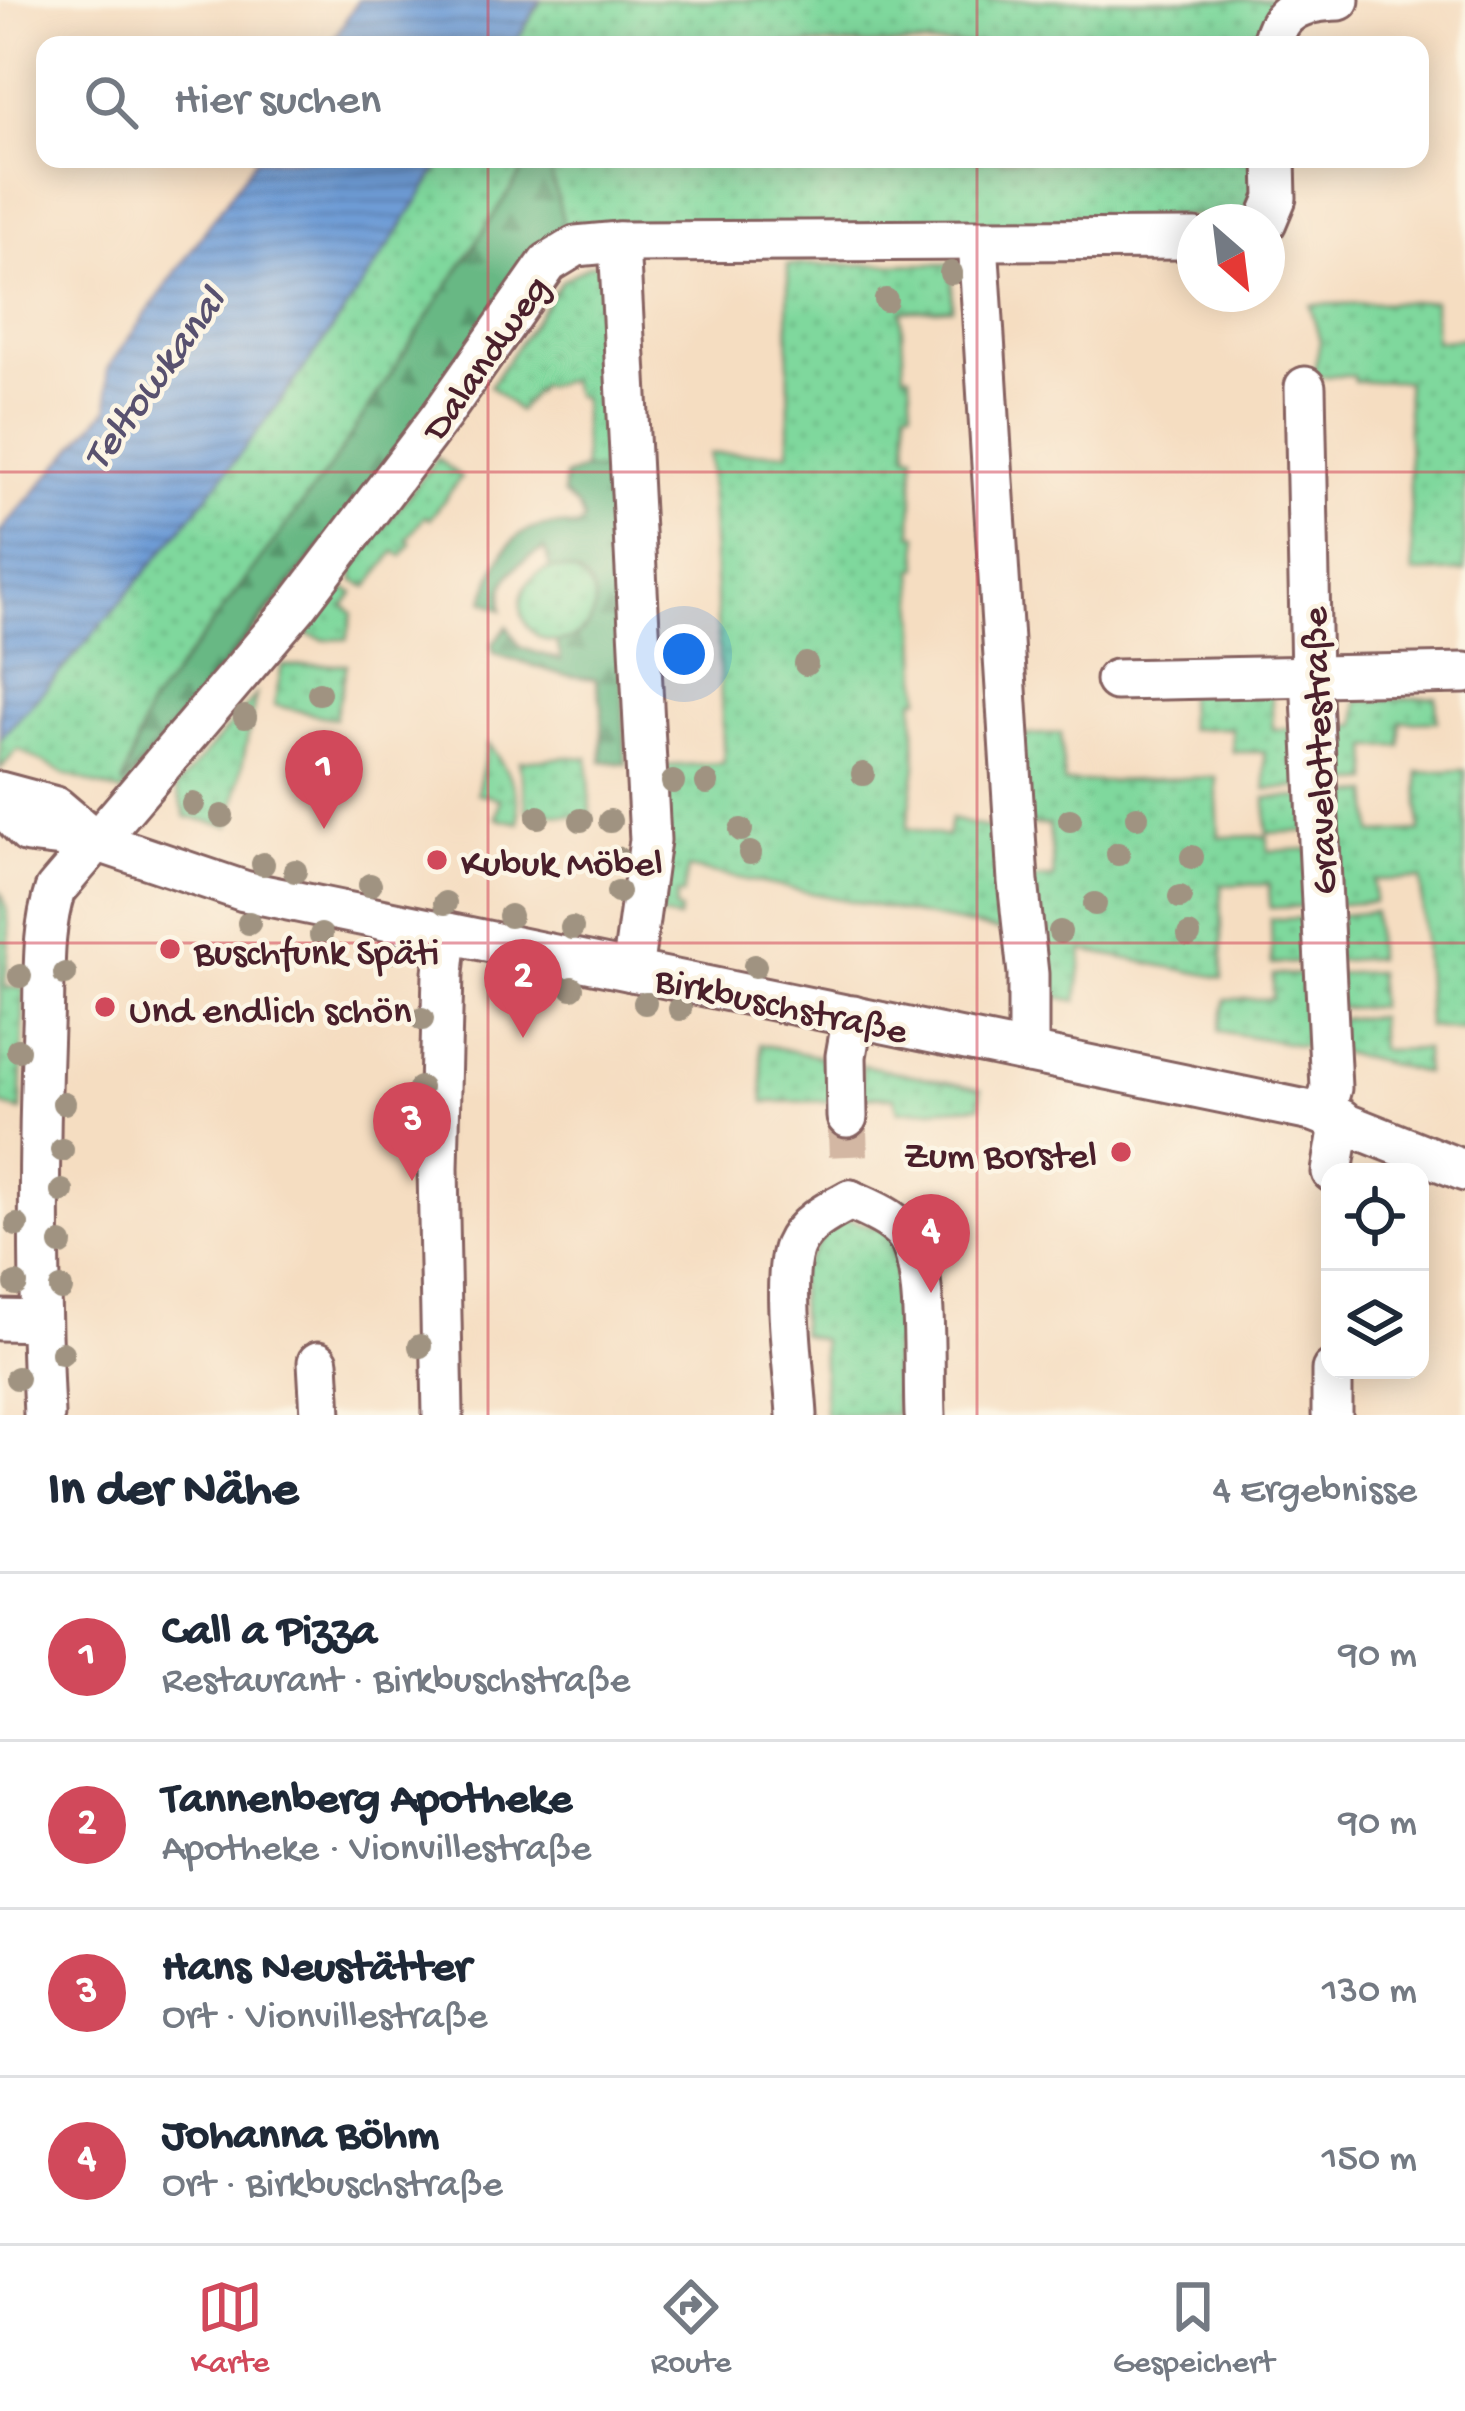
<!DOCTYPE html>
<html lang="de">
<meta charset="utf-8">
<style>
body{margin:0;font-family:"Gochi Hand",sans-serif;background:#f2f2f3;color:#1f2937}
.controls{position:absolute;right:36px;bottom:36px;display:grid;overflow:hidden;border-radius:24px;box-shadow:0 6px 30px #0003}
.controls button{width:108px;height:108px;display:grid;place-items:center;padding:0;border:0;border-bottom:3px solid #e0e1e3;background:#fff;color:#1f2937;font:60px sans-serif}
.compass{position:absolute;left:1177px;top:204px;width:108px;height:108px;border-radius:50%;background:#fff;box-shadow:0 6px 30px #0003;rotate:152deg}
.you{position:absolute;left:684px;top:654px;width:42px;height:42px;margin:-30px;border:9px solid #fff;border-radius:50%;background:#1a73e8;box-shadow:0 0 0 18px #1a73e833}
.badge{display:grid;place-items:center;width:78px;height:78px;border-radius:50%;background:#d1495b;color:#fff;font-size:39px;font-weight:700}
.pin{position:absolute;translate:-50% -99px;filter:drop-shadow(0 3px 6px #0008)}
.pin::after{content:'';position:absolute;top:63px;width:42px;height:36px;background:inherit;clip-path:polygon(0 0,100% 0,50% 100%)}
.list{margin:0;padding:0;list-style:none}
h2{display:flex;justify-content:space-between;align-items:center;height:156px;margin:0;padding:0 48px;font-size:51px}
h2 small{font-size:39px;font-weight:400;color:#747a83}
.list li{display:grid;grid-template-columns:78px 1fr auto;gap:36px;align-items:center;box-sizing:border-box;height:168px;padding:0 48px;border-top:3px solid #e0e1e3}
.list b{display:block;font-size:45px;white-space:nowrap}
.list p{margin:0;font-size:39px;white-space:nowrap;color:#747a83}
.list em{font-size:39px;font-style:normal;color:#747a83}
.icon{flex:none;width:66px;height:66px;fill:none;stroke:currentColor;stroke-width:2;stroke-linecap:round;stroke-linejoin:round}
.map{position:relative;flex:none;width:1465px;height:1415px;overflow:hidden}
.search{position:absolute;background:#fff;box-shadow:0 6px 30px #0003;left:36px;right:36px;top:36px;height:132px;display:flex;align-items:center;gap:30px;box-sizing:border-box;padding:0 42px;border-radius:24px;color:#747a83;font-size:45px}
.sheet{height:828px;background:#fff}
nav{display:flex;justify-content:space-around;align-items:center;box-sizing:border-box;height:168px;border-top:3px solid #e0e1e3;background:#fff;font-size:33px;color:#747a83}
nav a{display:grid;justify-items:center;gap:6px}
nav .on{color:#d1495b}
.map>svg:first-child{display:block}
.grass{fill:url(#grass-dots);stroke:#647c64;stroke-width:3}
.forest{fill:url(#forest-firs);stroke:#586c58;stroke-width:3}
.water{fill:url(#water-rules);stroke:#5c5e80;stroke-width:3}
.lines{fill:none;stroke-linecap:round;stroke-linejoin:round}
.minor-tunnel{stroke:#d3b7a3;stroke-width:39;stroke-dasharray:39 20;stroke-linecap:butt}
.minor-casing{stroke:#866260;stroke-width:45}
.minor{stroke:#fff;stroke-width:39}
.tree{fill:#a09381}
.grid{fill:none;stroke:#d1495b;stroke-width:3;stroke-opacity:0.55}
.poi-dot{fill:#d1495b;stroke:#fcf5e5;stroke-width:4.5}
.labels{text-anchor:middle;stroke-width:9;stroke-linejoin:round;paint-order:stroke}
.street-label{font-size:39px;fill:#4a1f2b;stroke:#fcf5e5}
.poi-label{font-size:39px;fill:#4a1f2b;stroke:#fcf5e5;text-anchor:start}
.water-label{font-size:42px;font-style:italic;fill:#58516f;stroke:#fcf5e5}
</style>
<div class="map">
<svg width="1465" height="1415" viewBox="0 0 1465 1415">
<defs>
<pattern id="grass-dots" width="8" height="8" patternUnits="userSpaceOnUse" patternTransform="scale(3)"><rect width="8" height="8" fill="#7fd89d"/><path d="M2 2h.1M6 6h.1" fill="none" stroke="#6fb987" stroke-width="1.8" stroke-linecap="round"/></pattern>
<pattern id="forest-firs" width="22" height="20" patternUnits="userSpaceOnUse" patternTransform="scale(3)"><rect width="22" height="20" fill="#67b884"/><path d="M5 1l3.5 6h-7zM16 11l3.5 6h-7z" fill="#57956c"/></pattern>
<pattern id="water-rules" width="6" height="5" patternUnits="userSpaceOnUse" patternTransform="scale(3)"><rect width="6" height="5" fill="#6e9cd6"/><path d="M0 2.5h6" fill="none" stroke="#5c7fae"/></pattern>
</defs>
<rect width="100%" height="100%" fill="#fcf5e5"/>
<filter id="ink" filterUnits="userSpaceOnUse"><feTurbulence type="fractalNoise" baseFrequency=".00833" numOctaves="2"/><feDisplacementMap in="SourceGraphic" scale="24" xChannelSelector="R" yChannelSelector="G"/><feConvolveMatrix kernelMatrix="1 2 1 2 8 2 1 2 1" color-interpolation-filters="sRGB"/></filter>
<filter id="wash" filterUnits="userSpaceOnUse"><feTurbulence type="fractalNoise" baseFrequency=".004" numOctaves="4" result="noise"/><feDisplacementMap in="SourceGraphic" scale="48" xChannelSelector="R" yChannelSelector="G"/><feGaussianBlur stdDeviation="2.7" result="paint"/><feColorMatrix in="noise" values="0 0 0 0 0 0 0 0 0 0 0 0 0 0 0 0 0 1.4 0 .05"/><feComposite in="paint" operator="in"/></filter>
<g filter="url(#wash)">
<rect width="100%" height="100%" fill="#f5ddc1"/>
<g class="grass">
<polygon points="542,0 1284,0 1260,45 514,45"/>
<path d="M444 159H1252C1253 181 1259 200 1240 215L1161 216 1146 229 589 232 575 220 394 460 122 793 65 774 18 749 0 769V739C164 559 317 367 444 159Z"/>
<polygon points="952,264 952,308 901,311 904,374 910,374 912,408 906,409 908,454 914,454 912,534 918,535 919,568 914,569 920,698 914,699 916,766 907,828 947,837 951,819 996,830 1009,933 688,868 683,895 677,895 675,909 680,911 678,919 654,914 664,766 724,763 709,454 789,452 788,265"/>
<polygon points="590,265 604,265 614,472 584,469 582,397 575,396 569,380 544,387 540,385 518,411 490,386 562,281"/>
<polygon points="1434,301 1435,341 1465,338 1465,571 1413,573 1406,381 1355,382 1354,376 1313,376 1320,341 1310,305"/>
<polygon points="437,458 461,477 430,519 425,516 407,539 411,543 402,556 395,551 368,587 354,581 353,569"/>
<circle cx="558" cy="605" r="37"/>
<polygon points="346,589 354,593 344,606 353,613 347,639 324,640 306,634 336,593"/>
<polygon points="347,664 335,719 274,705 282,666"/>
<polygon points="1271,685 1273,729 1308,729 1310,787 1266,789 1264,752 1233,752 1232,728 1188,729 1187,688"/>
<polygon points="256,695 230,826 186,817 176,788"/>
<polygon points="1436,697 1437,721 1401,722 1401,746 1369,747 1370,781 1328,784 1327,727 1357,725 1357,701"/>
<polygon points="1061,733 1064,783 1216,777 1219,837 1267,836 1268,851 1309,849 1312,906 1270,908 1269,884 1221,885 1223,978 1083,950 1077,1001 1041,993 1026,879 1054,878 1049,825 1021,825 1016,736"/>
<path d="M488 743C506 768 521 791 519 823L496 818 500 799 477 793Z"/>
<polygon points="569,757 588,758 591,818 527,811 519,761"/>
<polygon points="1465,770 1465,1031 1428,1027 1421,879 1374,880 1374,902 1330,905 1328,796 1370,793 1373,833 1420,831 1418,772"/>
<polygon points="1310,797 1310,831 1267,833 1266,798"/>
<path d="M0 891C15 917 7 956 5 987L24 988 21 1111 0 1104Z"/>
<polygon points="1374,912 1376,958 1332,961 1329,916"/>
<polygon points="1313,918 1315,962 1272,964 1271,919"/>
<polygon points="1377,972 1378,1007 1334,1008 1332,974"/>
<polygon points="1316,974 1320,1049 1219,1031 1226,999 1273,999 1273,975"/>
<polygon points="1378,1017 1380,1050 1424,1049 1425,1073 1336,1051 1333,1019"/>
<polygon points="760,1044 829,1059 832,1101 764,1102"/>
<polygon points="862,1065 981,1089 980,1106 898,1111 894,1097 862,1096"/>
<polygon points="837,1217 893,1232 915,1349 893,1345 896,1415 825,1415 822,1340 801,1334 798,1273"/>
</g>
<g class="forest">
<polygon points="529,161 548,162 563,220 555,236 340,523 122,786 148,709 329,469"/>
<path d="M584 469 614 472 626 764 602 761V707L596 679 563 675 502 656 494 653 492 645 507 626 521 648 561 660 557 642C612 635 605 563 550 569L545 550C518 559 498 579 502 610L484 601C499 548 517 517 577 527L584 521 579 508 563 494 565 477Z"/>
</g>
<g class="water">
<polygon points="358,0 541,0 514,45 330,45"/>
<path d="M256 159H444C317 367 165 559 0 739V532L109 407 107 369Z"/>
</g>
</g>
<g filter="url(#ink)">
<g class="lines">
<polyline class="minor-tunnel" points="847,1117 849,1173"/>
<g class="minor-casing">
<g id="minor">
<path d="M1272 45C1278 8 1305 1 1339 0"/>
<polyline points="1266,222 1276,198 1275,159"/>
<polyline points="978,241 1018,881 1028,974 1028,1053"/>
<polyline points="619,242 650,840 632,971"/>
<polyline points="1305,387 1311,676 1331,1088 1324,1114"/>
<polyline points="1116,680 1465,673"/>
<polyline points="0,792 56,807 96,841"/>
<polyline points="0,803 28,833 96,841 244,891 1316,1112 1465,1171"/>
<polyline points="847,1117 846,1056 853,1016"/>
<polyline points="1332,1172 1341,1119"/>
<path d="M850 1200C872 1210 900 1220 911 1243 928 1281 923 1371 925 1415"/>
<polyline points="0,1320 40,1321"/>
<polyline points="318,1362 321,1415"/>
<path d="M44 1415C38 1286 38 1156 43 1027 45 982 41 933 55 890L297 606 441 416 548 263 576 246 619 242 1195 239"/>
<polyline points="443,1415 438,1168 443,973 447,933"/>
<path d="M797 1415C795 1376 781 1280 794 1247 804 1223 829 1211 850 1200"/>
<polyline points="1332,1415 1332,1370"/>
</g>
</g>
<use href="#minor" class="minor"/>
</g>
<g class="tree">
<circle cx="951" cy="273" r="12"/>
<circle cx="886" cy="300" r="12"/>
<circle cx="806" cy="664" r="12"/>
<circle cx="319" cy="693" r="12"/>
<circle cx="245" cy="717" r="12"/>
<circle cx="863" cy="774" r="12"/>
<circle cx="673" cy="782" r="12"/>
<circle cx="707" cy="783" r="12"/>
<circle cx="193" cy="804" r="12"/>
<circle cx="222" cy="816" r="12"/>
<circle cx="538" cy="817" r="12"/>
<circle cx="1137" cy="817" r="12"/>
<circle cx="581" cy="820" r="12"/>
<circle cx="1070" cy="820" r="12"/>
<circle cx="610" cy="821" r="12"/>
<circle cx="741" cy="830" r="12"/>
<circle cx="750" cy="853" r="12"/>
<circle cx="1118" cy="854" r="12"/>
<circle cx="1192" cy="857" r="12"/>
<circle cx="617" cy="858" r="12"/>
<circle cx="263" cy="864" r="12"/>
<circle cx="295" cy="871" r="12"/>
<circle cx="370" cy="885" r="12"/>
<circle cx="618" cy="892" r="12"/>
<circle cx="1180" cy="897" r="12"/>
<circle cx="445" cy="903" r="12"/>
<circle cx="1095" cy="904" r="12"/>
<circle cx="510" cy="916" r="12"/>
<circle cx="249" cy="923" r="12"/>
<circle cx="572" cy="928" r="12"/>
<circle cx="1060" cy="932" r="12"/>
<circle cx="321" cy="935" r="12"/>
<circle cx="1189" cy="935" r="12"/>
<circle cx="391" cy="952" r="12"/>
<circle cx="755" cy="966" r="12"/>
<circle cx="65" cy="974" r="12"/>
<circle cx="20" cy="976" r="12"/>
<circle cx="522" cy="979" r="12"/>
<circle cx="572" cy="988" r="12"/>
<circle cx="645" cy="1003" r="12"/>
<circle cx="680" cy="1009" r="12"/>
<circle cx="422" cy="1019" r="12"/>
<circle cx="18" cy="1050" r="12"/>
<circle cx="420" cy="1088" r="12"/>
<circle cx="64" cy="1103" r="12"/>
<circle cx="62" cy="1150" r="12"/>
<circle cx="62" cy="1191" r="12"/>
<circle cx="17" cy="1225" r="12"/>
<circle cx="61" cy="1244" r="12"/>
<circle cx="16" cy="1284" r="12"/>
<circle cx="61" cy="1289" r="12"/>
<circle cx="420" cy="1346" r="12"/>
<circle cx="62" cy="1353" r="12"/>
<circle cx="17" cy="1378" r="12"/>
</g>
</g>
<path class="grid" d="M488 0V45M977 0V45M488 159V1415M977 159V1415M0 472H1465M0 943H1465"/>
<g class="poi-dot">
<circle cx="437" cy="860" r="12"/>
<circle cx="170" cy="949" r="12"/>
<circle cx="105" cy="1007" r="12"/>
<circle cx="1121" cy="1152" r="12"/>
</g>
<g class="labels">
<g class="street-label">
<text transform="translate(483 356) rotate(-55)" y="14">Dalandweg</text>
<text transform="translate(1316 751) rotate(-92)" y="14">Gravelottestraße</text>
<text transform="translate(782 1002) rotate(12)" y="14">Birkbuschstraße</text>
</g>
<g class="poi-label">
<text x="461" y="874">Kubuk Möbel</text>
<text x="194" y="963">Buschfunk Späti</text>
<text x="129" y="1021">Und endlich schön</text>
<text x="1097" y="1166" text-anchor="end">Zum Borstel</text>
</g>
<g class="water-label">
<text transform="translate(151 377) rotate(-54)" y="15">Teltowkanal</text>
</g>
</g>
</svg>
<div class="controls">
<button><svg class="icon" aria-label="locate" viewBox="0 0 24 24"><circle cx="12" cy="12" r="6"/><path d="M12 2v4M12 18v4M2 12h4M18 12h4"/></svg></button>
<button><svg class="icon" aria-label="layers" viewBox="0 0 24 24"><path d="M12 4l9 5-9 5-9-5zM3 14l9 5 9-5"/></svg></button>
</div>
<svg class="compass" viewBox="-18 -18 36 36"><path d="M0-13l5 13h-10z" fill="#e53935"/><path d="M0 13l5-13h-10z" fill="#747a83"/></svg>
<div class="you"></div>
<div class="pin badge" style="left:324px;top:829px">1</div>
<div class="pin badge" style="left:523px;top:1038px">2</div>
<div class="pin badge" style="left:412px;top:1181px">3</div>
<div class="pin badge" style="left:931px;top:1293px">4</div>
<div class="search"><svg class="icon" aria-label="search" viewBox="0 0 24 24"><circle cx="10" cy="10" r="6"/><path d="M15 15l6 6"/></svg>Hier suchen</div>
</div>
<section class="sheet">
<h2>In der Nähe<small>4 Ergebnisse</small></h2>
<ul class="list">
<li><span class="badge">1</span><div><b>Call a Pizza</b><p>Restaurant · Birkbuschstraße</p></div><em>90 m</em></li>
<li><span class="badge">2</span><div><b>Tannenberg Apotheke</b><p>Apotheke · Vionvillestraße</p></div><em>90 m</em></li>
<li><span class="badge">3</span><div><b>Hans Neustätter</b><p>Ort · Vionvillestraße</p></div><em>130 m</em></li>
<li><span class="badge">4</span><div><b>Johanna Böhm</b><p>Ort · Birkbuschstraße</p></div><em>150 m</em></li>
</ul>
</section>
<nav>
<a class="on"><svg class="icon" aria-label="map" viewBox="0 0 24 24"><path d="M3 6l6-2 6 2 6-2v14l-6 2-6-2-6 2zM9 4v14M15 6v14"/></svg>Karte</a>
<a><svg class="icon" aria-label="directions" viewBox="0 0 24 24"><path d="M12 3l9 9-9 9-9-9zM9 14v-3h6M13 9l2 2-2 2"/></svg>Route</a>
<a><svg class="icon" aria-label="saved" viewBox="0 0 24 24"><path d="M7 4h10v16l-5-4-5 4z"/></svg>Gespeichert</a>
</nav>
